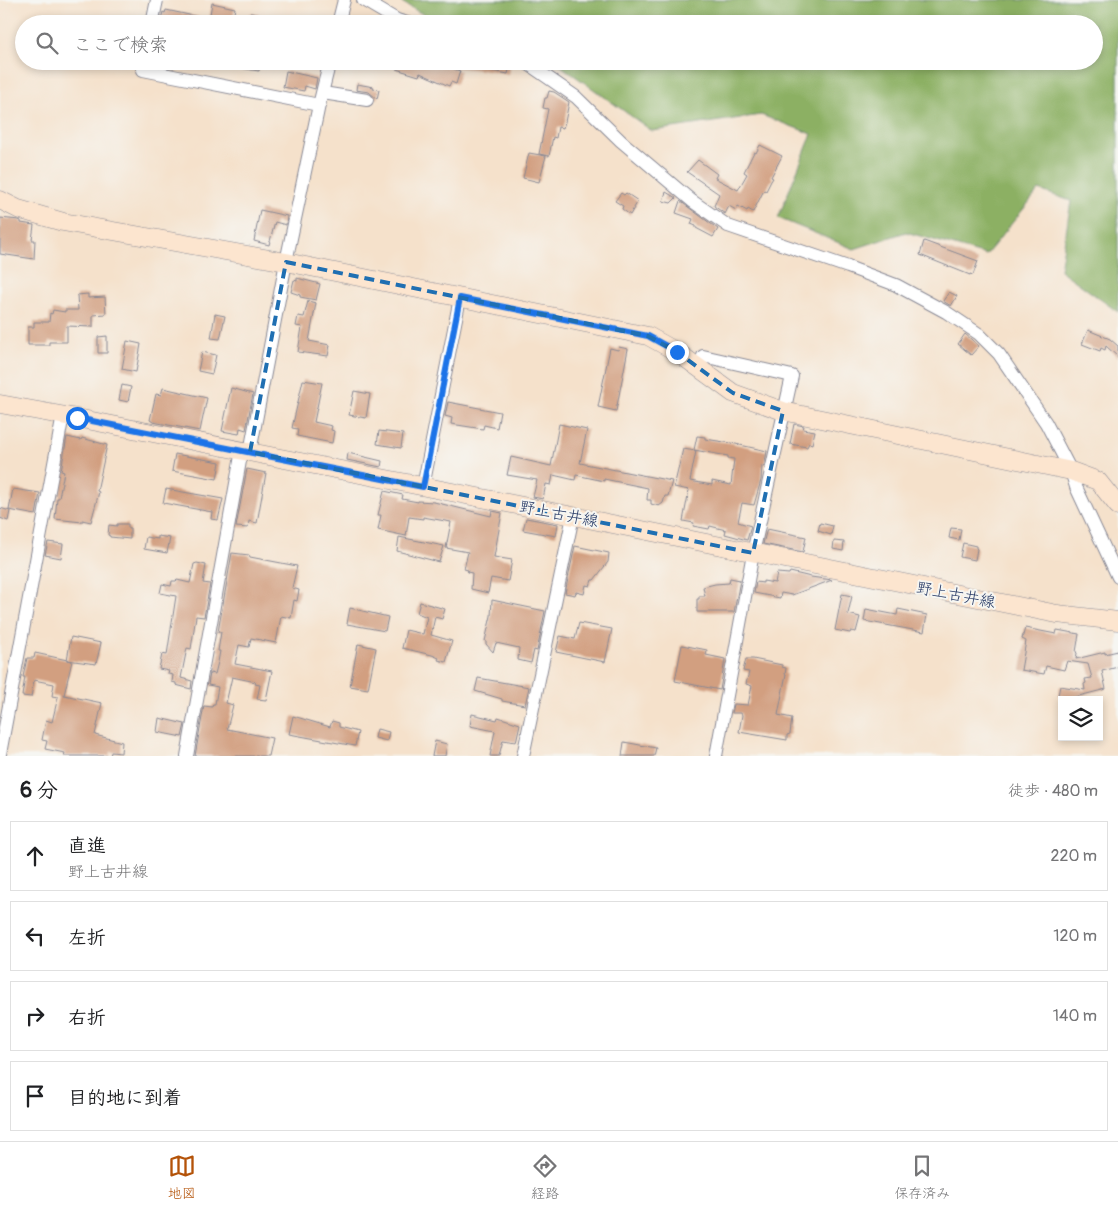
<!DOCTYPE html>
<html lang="ja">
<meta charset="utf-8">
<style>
body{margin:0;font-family:Pangolin,"Klee One",sans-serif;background:#f6f6f6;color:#202124}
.controls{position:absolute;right:15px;bottom:15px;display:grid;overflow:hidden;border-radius:0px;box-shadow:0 2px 8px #0003}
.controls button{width:45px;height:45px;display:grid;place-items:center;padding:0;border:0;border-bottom:1px solid #e0e0e0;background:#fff;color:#202124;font:25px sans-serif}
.stop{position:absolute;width:15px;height:15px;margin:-11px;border:4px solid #1a73e8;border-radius:50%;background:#fff}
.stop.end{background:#1a73e8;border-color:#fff;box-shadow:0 1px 5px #0008}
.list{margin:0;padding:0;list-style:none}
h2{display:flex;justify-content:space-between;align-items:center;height:65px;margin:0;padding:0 20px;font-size:21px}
h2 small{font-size:16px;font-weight:400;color:#757577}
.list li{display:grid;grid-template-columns:32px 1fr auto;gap:15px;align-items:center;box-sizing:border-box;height:70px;margin:0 10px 10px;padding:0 10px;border:1px solid #e0e0e0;border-radius:0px}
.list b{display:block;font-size:19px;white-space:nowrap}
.list p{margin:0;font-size:16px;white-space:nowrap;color:#757577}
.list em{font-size:16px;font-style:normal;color:#757577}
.icon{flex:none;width:28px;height:28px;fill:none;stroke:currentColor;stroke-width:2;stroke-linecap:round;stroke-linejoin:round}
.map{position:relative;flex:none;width:1118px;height:756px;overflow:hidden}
.search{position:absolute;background:#fff;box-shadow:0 2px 8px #0003;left:15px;right:15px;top:15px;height:55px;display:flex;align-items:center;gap:12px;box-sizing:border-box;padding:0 18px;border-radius:28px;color:#757577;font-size:19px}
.sheet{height:385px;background:#fff}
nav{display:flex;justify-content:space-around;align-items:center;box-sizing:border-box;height:70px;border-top:1px solid #e0e0e0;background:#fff;font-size:14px;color:#757577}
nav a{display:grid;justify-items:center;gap:2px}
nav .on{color:#b45309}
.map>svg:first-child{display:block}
.forest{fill:#8cb064;stroke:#547061}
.building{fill:#d29f80}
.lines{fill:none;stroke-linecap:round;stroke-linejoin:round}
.street-casing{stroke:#888894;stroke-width:14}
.secondary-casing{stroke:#888894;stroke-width:19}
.street{stroke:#fff;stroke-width:12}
.secondary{stroke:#fce5cf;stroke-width:18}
.route{stroke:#1a73e8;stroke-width:6}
.marked{fill:none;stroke:#1f6fb2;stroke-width:4;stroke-dasharray:10 6;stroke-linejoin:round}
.labels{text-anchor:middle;stroke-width:4;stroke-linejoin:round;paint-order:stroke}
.street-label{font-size:16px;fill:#1b2f5e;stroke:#f6f6f2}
</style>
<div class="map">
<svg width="1118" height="756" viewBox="0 0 1118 756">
<rect width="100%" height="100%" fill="#f6f6f2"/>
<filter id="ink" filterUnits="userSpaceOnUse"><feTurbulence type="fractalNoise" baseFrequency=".02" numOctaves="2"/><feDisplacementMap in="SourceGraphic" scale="10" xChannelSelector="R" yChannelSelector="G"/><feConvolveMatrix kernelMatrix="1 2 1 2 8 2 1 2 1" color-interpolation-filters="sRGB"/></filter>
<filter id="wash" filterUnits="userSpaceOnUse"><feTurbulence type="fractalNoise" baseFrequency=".0096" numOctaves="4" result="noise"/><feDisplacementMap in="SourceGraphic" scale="20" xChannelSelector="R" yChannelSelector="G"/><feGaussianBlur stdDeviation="1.12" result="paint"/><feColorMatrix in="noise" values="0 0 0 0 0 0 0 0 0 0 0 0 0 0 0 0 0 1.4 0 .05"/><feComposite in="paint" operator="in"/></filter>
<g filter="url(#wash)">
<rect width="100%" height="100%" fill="#f5e1cb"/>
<polygon class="forest" points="398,0 1118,0 1118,312 1060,270 1071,201 1039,190 986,255 906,232 854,249 778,218 812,134 761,115 652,131 554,61 1094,61 1094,24 440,24"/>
<g id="blocks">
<g class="building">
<polygon points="212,3 235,8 232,24 209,20"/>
<polygon points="166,10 208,19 207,24 160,24 163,12 165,13"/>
<polygon points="250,13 269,16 267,24 248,24"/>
<polygon points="153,61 175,63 174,68 153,64"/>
<polygon points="227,61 260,61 259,71 227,66"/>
<polygon points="398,61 431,61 460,71 456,84 451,82 449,86 420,73 419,76 396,69"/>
<polygon points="450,61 511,61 508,74 482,69 481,70 450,67"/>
<polygon points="286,71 317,78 315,89 305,86 304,91 283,87"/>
<polygon points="357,84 374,87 373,89 379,90 377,99 369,92 356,90"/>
<polygon points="549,91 554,92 569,102 565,122 563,128 558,127 556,138 553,137 549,156 539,154 548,109 543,108 545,98 547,98"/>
<polygon points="760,145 782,156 771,177 773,178 771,181 766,191 764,190 753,212 748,209 747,211 738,206 736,210 729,206 725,214 714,206 719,194 687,172 698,160 717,174 715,178 738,190 747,174 744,172 754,152 756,153"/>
<polygon points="529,153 546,156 539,182 523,178"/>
<polygon points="666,192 676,198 671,203 663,201"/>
<polygon points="621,193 624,195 626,193 638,201 630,215 622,209 623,206 615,201"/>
<polygon points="680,201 718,229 713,237 696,228 696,226 691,224 693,219 676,213"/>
<polygon points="260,210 287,216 286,225 275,222 269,245 254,241"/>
<polygon points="0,218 19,220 21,221 21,223 34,225 32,240 35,240 34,259 0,254"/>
<polygon points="924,241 978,261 973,275 970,274 970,275 920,255"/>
<polygon points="297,278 320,284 316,300 300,297 300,295 291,292 294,280 297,281"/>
<polygon points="949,292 957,296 951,306 943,301"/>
<polygon points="88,294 88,298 105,297 106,314 93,315 93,327 67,326 67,342 49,342 49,345 28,345 28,327 34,327 34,322 49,322 50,313 52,314 53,310 65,312 65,310 78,310 77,295"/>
<polygon points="308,301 316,303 309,341 330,345 328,356 298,352 302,327 296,326 298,316 304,317"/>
<polygon points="215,314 225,316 220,339 211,338"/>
<polygon points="1088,330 1110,339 1118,346 1118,357 1106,346 1105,350 1101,348 1100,351 1082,344"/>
<polygon points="965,334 979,346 971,355 958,344"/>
<polygon points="107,336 107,353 98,353 98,337"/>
<polygon points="127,341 141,344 136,372 122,369"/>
<polygon points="619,347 628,349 616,411 598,407 610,348 618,350"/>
<polygon points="202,352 216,355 212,374 198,371"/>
<polygon points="303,380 322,383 314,422 332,426 331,430 334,431 332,443 297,436 298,429 292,428"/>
<polygon points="122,385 131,387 128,402 119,400"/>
<polygon points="163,388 207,398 200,431 153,422 150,420 156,394 161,395"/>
<polygon points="231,388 253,394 246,430 240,428 239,434 222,431"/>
<polygon points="354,391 370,394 366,418 349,415"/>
<polygon points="448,402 500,412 497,428 484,425 483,429 451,424 452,418 445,416"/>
<polygon points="559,424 587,430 580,463 672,481 668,496 665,496 663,503 659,506 651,504 651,500 647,500 648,488 604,479 604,481 576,475 575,480 553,475 551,485 546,484 543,499 533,497 537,480 507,475 511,457 551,466"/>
<polygon points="794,424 804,426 803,429 815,431 812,444 809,443 807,447 790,444"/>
<polygon points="379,431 403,434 401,448 377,444"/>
<polygon points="697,436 705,437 705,439 731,443 767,451 764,467 762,466 761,480 754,505 742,503 738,522 751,526 747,540 725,534 726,530 710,526 709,529 693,526 694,523 683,521 689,490 674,487 683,449 696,451 690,481 712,485 712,481 731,485 734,459 728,458 728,456 694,450"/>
<polygon points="67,437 81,440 82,438 107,445 97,491 99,492 91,522 82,520 82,522 55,519 57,498 59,498 64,472 61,471"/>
<polygon points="348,453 382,461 381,467 347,460"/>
<polygon points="175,454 220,462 217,479 172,471"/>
<polygon points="247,469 266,473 257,523 249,521 248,528 236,527"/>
<polygon points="13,489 40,493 36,515 9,510"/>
<polygon points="166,489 223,499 218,520 211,519 212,512 163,503"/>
<polygon points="384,491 403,495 402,499 418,502 418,501 434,502 491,516 492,511 502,513 494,557 512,560 508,581 491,578 488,593 471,589 472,573 467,572 468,570 464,569 468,552 446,548 451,522 423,517 423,519 409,517 406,536 378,530 381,515 378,515"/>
<polygon points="0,508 10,511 8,521 0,518"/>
<polygon points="526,518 558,524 556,536 523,530"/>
<polygon points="820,523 833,526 831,535 818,531"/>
<polygon points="117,524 128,524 128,528 130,528 130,539 110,537 110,536 108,535 109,525 117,526"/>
<polygon points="951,528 961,529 959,540 949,538"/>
<polygon points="767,529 806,537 803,552 763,544"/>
<polygon points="158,536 170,538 167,553 144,549 146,537 158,539"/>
<polygon points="399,537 444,546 439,562 397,551"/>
<polygon points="834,541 844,542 843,551 833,549"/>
<polygon points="48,542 63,544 61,558 45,555"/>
<polygon points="963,543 976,546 976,548 977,549 975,560 960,557"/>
<polygon points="575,546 609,553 608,562 594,580 592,580 590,586 586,585 584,594 576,592 575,595 565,593"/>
<polygon points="232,553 249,555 250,557 297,566 292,588 299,590 297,601 294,600 291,618 281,616 276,643 251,638 249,647 239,645 235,664 272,671 266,700 257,699 260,685 255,684 256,682 232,677 226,703 233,705 227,729 272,738 268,756 195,756 204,706 212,707 213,704 215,704 218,687 208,685 210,673 215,674 218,662 220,651 218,651 221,632 218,632"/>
<polygon points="197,563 206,565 203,583 210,584 204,617 196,616 191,649 187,648 181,678 192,681 191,689 176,685 176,683 172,682 173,675 168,674 169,671 159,669 162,654 167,655 176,596 160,593 162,584 171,586 172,581 176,581 177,580 190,583 194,564"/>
<polygon points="790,572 811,577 832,580 792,595 781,593 780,598 754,593 756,582 763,583 763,581 775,583 777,573 789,574"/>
<polygon points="730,578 740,580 734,612 697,612 697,599 699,599 699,596 705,596 703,587 715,584 729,583"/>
<polygon points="842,594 852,596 848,614 860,617 856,632 851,631 850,633 835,630"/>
<polygon points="492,600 545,611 537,651 534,650 531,663 518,660 519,648 496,643 493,652 486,644 486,641 485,641 491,616"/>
<polygon points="420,602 445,609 442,619 435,617 431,635 452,641 446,662 438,660 439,658 432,655 402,648 406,630 423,634 427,617 417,613"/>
<polygon points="350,608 388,617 385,631 347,624"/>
<polygon points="866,609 897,615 898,609 927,615 924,632 864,621"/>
<polygon points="579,623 612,629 605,662 556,652 560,636 575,639"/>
<polygon points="1025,628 1056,634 1057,630 1079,634 1076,652 1077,653 1076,659 1105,652 1105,654 1118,651 1118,667 1102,671 1106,689 1071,698 1058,695 1060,686 1085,690 1084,684 1086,683 1085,679 1092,678 1088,664 1067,661 1064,670 1046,666 1044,674 1021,670 1026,641 1022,639"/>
<polygon points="71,637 101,643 96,664 67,660"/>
<polygon points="358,644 376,648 368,689 350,686"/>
<polygon points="682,645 707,650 706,655 725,659 720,690 675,681"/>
<polygon points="35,653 72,661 64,695 102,703 95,735 122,742 121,753 111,752 110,756 64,756 65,753 45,749 47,741 42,740 46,720 52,722 58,697 52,696 54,684 34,680 31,697 22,696 25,677 23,677 27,658 34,658"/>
<polygon points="746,659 753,659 782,665 782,667 786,668 785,674 786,674 778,715 792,718 790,734 787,735 787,740 739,732 742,715 741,713 732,713 734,704 748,705 752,686 746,684 749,672 743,671"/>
<polygon points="478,678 529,687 525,705 502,701 502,699 475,691"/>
<polygon points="472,714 497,720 498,717 520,724 516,742 503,740 499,756 490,756 495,731 470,726"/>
<polygon points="293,716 330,727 332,721 339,723 339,727 358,732 355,746 289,734"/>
<polygon points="159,718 185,724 182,737 157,732"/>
<polygon points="377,729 389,732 387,741 375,738"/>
<polygon points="435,741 447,744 445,756 432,756"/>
<polygon points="624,742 656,748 654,756 622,756"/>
</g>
</g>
</g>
<g filter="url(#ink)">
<use href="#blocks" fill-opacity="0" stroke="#888894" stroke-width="1"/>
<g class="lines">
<g class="street-casing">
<g id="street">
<polyline points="363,0 397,20 410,24"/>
<polyline points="152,24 157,0"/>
<polyline points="338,24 344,0"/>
<polyline points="145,61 143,70 319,105"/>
<polyline points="524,61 576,97 621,141 692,201 728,226 848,267 896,285 946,312 979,334 999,354 1046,423 1071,471 1076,487 1118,577"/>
<polyline points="323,93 367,100"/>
<polyline points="703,356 792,376 753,553 716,756"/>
<polyline points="250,452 286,262 319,105 330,61"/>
<polyline points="423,487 460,298"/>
<polyline points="0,754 63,415"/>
<polyline points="187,756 242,450"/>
<polyline points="523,756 573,516"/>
</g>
</g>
<g class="secondary-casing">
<g id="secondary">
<polyline points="0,200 18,209 63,222 286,262 648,336 677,352 733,393 783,411 1071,471 1098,481 1118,506"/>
<polyline points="0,404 77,418 573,516 1057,614 1118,621"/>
</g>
</g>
<use href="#street" class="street"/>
<use href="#secondary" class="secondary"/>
</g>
</g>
<g class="lines" filter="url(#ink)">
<polyline class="route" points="77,418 423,487 460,298 648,336 677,352"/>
</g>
<path class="marked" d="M286 262 648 336 677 352 733 393 783 411 753 553 250 452Z"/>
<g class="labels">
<g class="street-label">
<text transform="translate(559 513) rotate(11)" y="6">野上古井線</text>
<text transform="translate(956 594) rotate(11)" y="6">野上古井線</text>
</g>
</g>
</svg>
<div class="controls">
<button><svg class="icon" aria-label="layers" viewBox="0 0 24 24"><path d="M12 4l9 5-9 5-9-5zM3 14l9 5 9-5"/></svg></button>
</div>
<div class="stop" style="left:77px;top:418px"></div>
<div class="stop end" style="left:677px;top:352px"></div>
<div class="search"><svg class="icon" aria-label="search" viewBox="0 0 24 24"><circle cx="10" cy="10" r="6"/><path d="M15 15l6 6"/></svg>ここで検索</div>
</div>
<section class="sheet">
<h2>6 分<small>徒歩 · 480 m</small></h2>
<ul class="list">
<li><svg class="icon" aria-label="ahead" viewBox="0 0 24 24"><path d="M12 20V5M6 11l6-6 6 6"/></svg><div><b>直進</b><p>野上古井線</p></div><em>220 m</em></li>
<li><svg class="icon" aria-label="left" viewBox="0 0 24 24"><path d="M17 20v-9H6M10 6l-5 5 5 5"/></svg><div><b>左折</b></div><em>120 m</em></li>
<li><svg class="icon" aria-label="right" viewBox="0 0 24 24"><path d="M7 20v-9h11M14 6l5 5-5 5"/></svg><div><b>右折</b></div><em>140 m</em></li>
<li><svg class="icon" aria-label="arrive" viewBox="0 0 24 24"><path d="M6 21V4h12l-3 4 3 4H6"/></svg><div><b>目的地に到着</b></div></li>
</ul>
</section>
<nav>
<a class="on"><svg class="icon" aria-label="map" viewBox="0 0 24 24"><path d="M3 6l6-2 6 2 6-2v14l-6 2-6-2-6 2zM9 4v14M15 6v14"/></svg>地図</a>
<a><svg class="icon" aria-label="directions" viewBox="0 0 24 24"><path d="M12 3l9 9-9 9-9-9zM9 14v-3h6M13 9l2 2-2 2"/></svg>経路</a>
<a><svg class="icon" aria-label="saved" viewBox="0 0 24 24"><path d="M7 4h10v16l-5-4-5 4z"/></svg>保存済み</a>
</nav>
